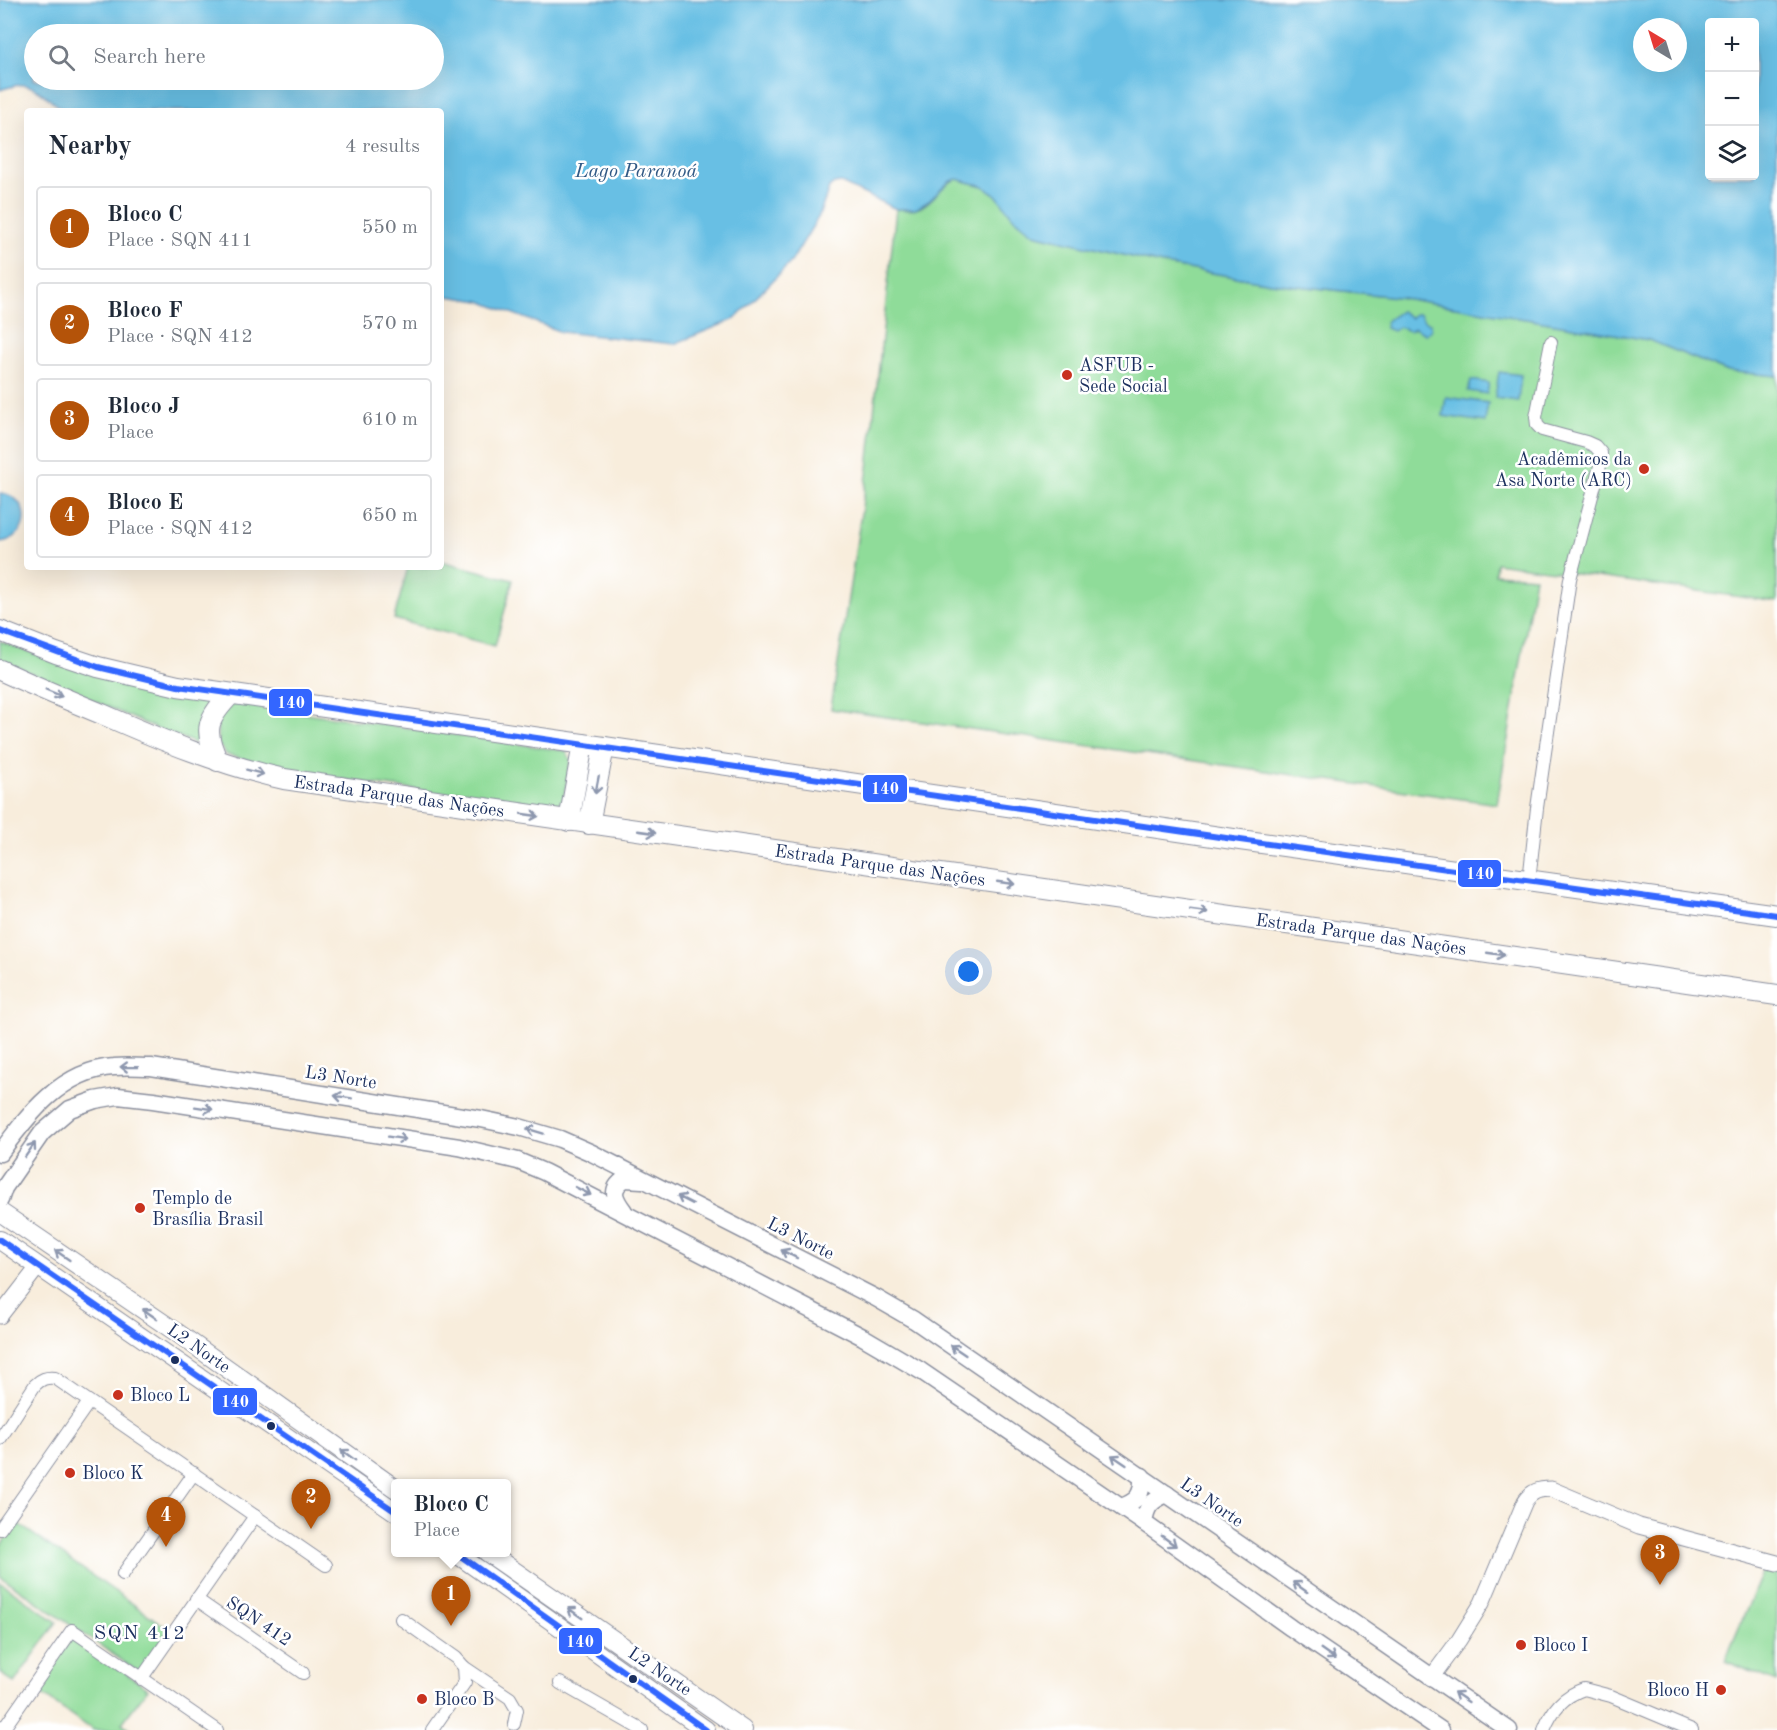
<!DOCTYPE html>
<meta charset="utf-8">
<style>
body{margin:0;font-family:"Old Standard TT",serif;background:#f6f6f7;color:#1f2937}
.controls{position:absolute;right:18px;top:18px;display:grid;overflow:hidden;border-radius:6px;box-shadow:0 6px 24px #0002}
.controls button{width:54px;height:54px;display:grid;place-items:center;padding:0;border:0;border-bottom:2px solid #e0e1e3;background:#fff;color:#1f2937;font:30px sans-serif}
.compass{position:absolute;left:1633px;top:18px;width:54px;height:54px;border-radius:50%;background:#fff;box-shadow:0 6px 24px #0002;rotate:322deg}
.you{position:absolute;left:969px;top:972px;width:21px;height:21px;margin:-15px;border:4px solid #fff;border-radius:50%;background:#1a73e8;box-shadow:0 0 0 9px #1a73e833}
.badge{display:grid;place-items:center;width:39px;height:39px;border-radius:50%;background:#b45309;color:#fff;font-size:20px;font-weight:700}
.pin{position:absolute;translate:-50% -50px;filter:drop-shadow(0 2px 3px #0008)}
.pin::after{content:'';position:absolute;top:32px;width:21px;height:18px;background:inherit;clip-path:polygon(0 0,100% 0,50% 100%)}
.popup{position:absolute;left:391px;top:1479px;width:120px;height:78px;box-sizing:border-box;display:grid;place-content:center;border-radius:6px;background:#fff;filter:drop-shadow(0 2px 4px #0005);font-size:20px;white-space:nowrap;color:#747a83}
.popup b{font-size:22px;color:#1f2937}
.popup::after{content:'';position:absolute;left:50%;top:100%;margin-left:-12px;border:12px solid transparent;border-top-color:#fff}
.list{margin:0;padding:0;list-style:none}
h2{display:flex;justify-content:space-between;align-items:center;height:78px;margin:0;padding:0 24px;font-size:26px}
h2 small{font-size:20px;font-weight:400;color:#747a83}
.list li{display:grid;grid-template-columns:39px 1fr auto;gap:18px;align-items:center;box-sizing:border-box;height:84px;margin:0 12px 12px;padding:0 12px;border:2px solid #e0e1e3;border-radius:6px}
.list b{display:block;font-size:22px;white-space:nowrap}
.list p{margin:0;font-size:20px;white-space:nowrap;color:#747a83}
.list em{font-size:20px;font-style:normal;color:#747a83}
.icon{flex:none;width:33px;height:33px;fill:none;stroke:currentColor;stroke-width:2;stroke-linecap:round;stroke-linejoin:round}
.map{position:relative;flex:none;width:1777px;height:1730px;overflow:hidden}
.search{position:absolute;background:#fff;box-shadow:0 6px 24px #0002;left:24px;top:24px;width:420px;height:66px;display:flex;align-items:center;gap:15px;box-sizing:border-box;padding:0 21px;border-radius:33px;color:#747a83;font-size:22px}
.panel{position:absolute;background:#fff;box-shadow:0 6px 24px #0002;left:24px;top:108px;width:420px;height:462px;border-radius:6px}
.map>svg:first-child{display:block}
.green{fill:#8fdc99;stroke:#55867c;stroke-width:1.5}
.water{fill:#67bfe4;stroke:#4177a1;stroke-width:1.5;fill-rule:evenodd}
.lines{fill:none;stroke-linecap:round;stroke-linejoin:round}
.minor-casing{stroke:#8a8e9d;stroke-width:14}
.tertiary-casing{stroke:#8a8e9d;stroke-width:17}
.secondary-casing{stroke:#8a8e9d;stroke-width:19}
.primary-casing{stroke:#8a8e9d;stroke-width:20}
.trunk-casing{stroke:#8a8e9d;stroke-width:22}
.minor{stroke:#fff;stroke-width:12}
.tertiary{stroke:#fff;stroke-width:15}
.secondary{stroke:#fff;stroke-width:16}
.primary{stroke:#fff;stroke-width:18}
.trunk{stroke:#fff;stroke-width:20}
.bus-1-casing{stroke:#fff;stroke-width:10}
.bus-1{stroke:#36f;stroke-width:6}
.oneway{stroke:#8d97ae}
.poi-dot{fill:#c8321e;stroke:#fff;stroke-width:2}
.bus-dot{fill:#1b2f5e;stroke:#fff;stroke-width:2}
.labels{text-anchor:middle;stroke-width:5;stroke-linejoin:round;paint-order:stroke}
.poi-label{font-size:18px;fill:#1b2f5e;stroke:#fff;text-anchor:start}
.street-label{font-size:18px;fill:#1b2f5e;stroke:#fff}
.water-label{font-size:20px;font-style:italic;fill:#325a86;stroke:#fff}
.neighbourhood-label{font-size:20px;letter-spacing:1.5px;fill:#1b2f5e;stroke:#fff}
.line-badge{stroke:#fff;stroke-width:2}
.badge-label{font-size:16px;text-anchor:middle;font-weight:bold;fill:#fff}
</style>
<div class="map">
<svg width="1777" height="1730" viewBox="0 0 1777 1730">
<rect width="100%" height="100%" fill="#fff"/>
<filter id="ink" filterUnits="userSpaceOnUse"><feTurbulence type="fractalNoise" baseFrequency=".0167" numOctaves="2"/><feDisplacementMap in="SourceGraphic" scale="12" xChannelSelector="R" yChannelSelector="G"/><feConvolveMatrix kernelMatrix="1 2 1 2 8 2 1 2 1" color-interpolation-filters="sRGB"/></filter>
<filter id="wash" filterUnits="userSpaceOnUse"><feTurbulence type="fractalNoise" baseFrequency=".008" numOctaves="4" result="noise"/><feDisplacementMap in="SourceGraphic" scale="24" xChannelSelector="R" yChannelSelector="G"/><feGaussianBlur stdDeviation="1.35" result="paint"/><feColorMatrix in="noise" values="0 0 0 0 0 0 0 0 0 0 0 0 0 0 0 0 0 1.4 0 .05"/><feComposite in="paint" operator="in"/></filter>
<g filter="url(#wash)">
<rect width="100%" height="100%" fill="#f8eddc"/>
<g class="green">
<path d="M957 179 983 186 997 195 1013 217 1034 234 1171 266 1271 283 1397 297 1649 340 1726 371 1777 376V602L1496 563 1495 574 1535 577 1497 804 831 709 868 468 896 209C901 209 910 211 916 209 932 205 940 184 957 179Z"/>
<polygon points="441,561 513,580 495,646 394,619 408,567 441,567"/>
<path d="M0 641C68 669 138 683 209 698L201 745 157 729 0 659Z"/>
<polygon points="237,703 566,751 571,760 563,802 547,808 351,781 273,766 227,755 218,744 217,719 230,706"/>
<polygon points="17,1523 170,1630 140,1673 0,1576 0,1546"/>
<polygon points="1765,1566 1777,1570 1777,1682 1725,1661"/>
<polygon points="0,1582 57,1622 14,1683 0,1673"/>
<polygon points="73,1636 148,1689 122,1723 131,1730 93,1730 35,1690"/>
</g>
<g class="water">
<path d="M0 0H1777V376L1726 371 1649 340 1397 297 1271 283 1171 266 1034 234 1013 217 996 195 983 186 957 179 949 182 929 201 916 209H896L841 183 834 184 829 188 819 216 791 262 735 319 674 344 561 332 480 301 441 295V111H64C52 102 35 83 19 85 13 86 6 88 0 90ZM1754 22V176H1710V22ZM1642 27H1678V63H1642ZM34 34H434V80H34Z"/>
<polygon points="1401,311 1411,318 1415,314 1420,314 1424,321 1431,324 1431,330 1425,334 1415,328 1409,331 1399,327 1393,331 1386,328 1386,321"/>
<polygon points="1499,372 1521,375 1518,401 1495,398"/>
<polygon points="1471,380 1489,383 1487,394 1468,391"/>
<polygon points="1446,397 1488,403 1485,422 1443,416"/>
<path d="M0 493C32 496 32 539 0 542Z"/>
</g>
</g>
<g filter="url(#ink)">
<g class="lines">
<g class="minor-casing">
<g id="minor">
<polyline points="1529,881 1537,808 1570,579 1601,462 1601,453 1595,446 1586,442 1542,430 1537,425 1536,417 1551,342"/>
<path d="M0 1439 35 1385C41 1379 46 1377 55 1378L255 1516 141 1679"/>
<polyline points="255,1516 326,1565"/>
<polyline points="0,1529 89,1402"/>
<polyline points="123,1574 194,1473"/>
<polyline points="196,1599 303,1673"/>
<polyline points="401,1619 456,1658 464,1667 465,1682 432,1730"/>
<polyline points="464,1667 510,1698 517,1710 514,1724"/>
<polyline points="560,1683 642,1730"/>
<polyline points="0,1726 4,1728 72,1630 217,1730"/>
<path d="M1544 1730C1552 1710 1563 1696 1584 1689L1611 1696 1692 1730"/>
</g>
</g>
<g class="tertiary-casing">
<g id="tertiary">
<polyline points="0,1316 38,1267"/>
<path d="M1431 1678 1459 1640 1482 1603 1525 1501C1532 1491 1539 1489 1551 1489L1639 1526 1777 1563"/>
</g>
</g>
<g class="secondary-casing">
<g id="secondary">
<path d="M0 1153C28 1115 62 1070 114 1067 126 1066 139 1067 151 1067L481 1119 519 1127 560 1139 592 1153 876 1298 914 1320 1509 1730"/>
<polyline points="0,1200 4,1188 42,1133 70,1109 95,1100 118,1096 153,1100 459,1147 518,1161 544,1172 863,1337 921,1371 1144,1523 1291,1628 1441,1730"/>
<path d="M624 1211C615 1199 609 1189 625 1179L642 1180"/>
<path d="M1121 1507C1138 1501 1143 1494 1142 1476"/>
<path d="M1144 1523C1146 1506 1151 1501 1167 1494"/>
</g>
</g>
<g class="primary-casing">
<g id="primary">
<polyline points="0,1212 179,1334 396,1489"/>
<polyline points="0,1240 396,1512"/>
<polyline points="454,1552 706,1730"/>
<polyline points="487,1552 743,1730"/>
</g>
</g>
<g class="trunk-casing">
<g id="trunk">
<polyline points="0,631 56,653 98,667 178,686 604,747 1240,840 1777,915"/>
<path d="M0 670C34 686 68 700 102 714 161 740 221 765 284 779L1777 995"/>
<path d="M218 761C202 729 208 718 231 694"/>
<polyline points="569,821 583,744"/>
<polyline points="589,824 604,747"/>
</g>
</g>
<use href="#minor" class="minor"/>
<use href="#tertiary" class="tertiary"/>
<use href="#secondary" class="secondary"/>
<use href="#primary" class="primary"/>
<use href="#trunk" class="trunk"/>
<g class="bus-1-casing">
<g id="bus-1">
<polyline points="0,631 98,667 178,686 1240,840 1777,915"/>
<polyline points="0,1240 396,1512"/>
<polyline points="455,1552 706,1730"/>
</g>
</g>
<use href="#bus-1" class="bus-1"/>
</g>
<defs><path id="oneway-shaft" d="M-6 0H5M1.5-3L5.5 0L1.5 3" fill="none" stroke-width="1.6" stroke-linecap="round" stroke-linejoin="round" transform="scale(1.5)"/></defs>
<g class="oneway">
<use href="#oneway-shaft" transform="translate(54 693) rotate(23)"/>
<use href="#oneway-shaft" transform="translate(255 772) rotate(15)"/>
<use href="#oneway-shaft" transform="translate(597 785) rotate(101)"/>
<use href="#oneway-shaft" transform="translate(530 815) rotate(8)"/>
<use href="#oneway-shaft" transform="translate(647 832) rotate(8)"/>
<use href="#oneway-shaft" transform="translate(1006 883) rotate(8)"/>
<use href="#oneway-shaft" transform="translate(1199 911) rotate(8)"/>
<use href="#oneway-shaft" transform="translate(1496 954) rotate(8)"/>
<use href="#oneway-shaft" transform="translate(129 1067) rotate(-179)"/>
<use href="#oneway-shaft" transform="translate(343 1097) rotate(-171)"/>
<use href="#oneway-shaft" transform="translate(204 1108) rotate(9)"/>
<use href="#oneway-shaft" transform="translate(535 1131) rotate(-163)"/>
<use href="#oneway-shaft" transform="translate(397 1138) rotate(9)"/>
<use href="#oneway-shaft" transform="translate(30 1150) rotate(-55)"/>
<use href="#oneway-shaft" transform="translate(583 1191) rotate(27)"/>
<use href="#oneway-shaft" transform="translate(685 1200) rotate(-153)"/>
<use href="#oneway-shaft" transform="translate(789 1254) rotate(-153)"/>
<use href="#oneway-shaft" transform="translate(62 1255) rotate(-146)"/>
<use href="#oneway-shaft" transform="translate(150 1314) rotate(-145)"/>
<use href="#oneway-shaft" transform="translate(958 1350) rotate(-146)"/>
<use href="#oneway-shaft" transform="translate(348 1455) rotate(-144)"/>
<use href="#oneway-shaft" transform="translate(1119 1460) rotate(-146)"/>
<use href="#oneway-shaft" transform="translate(1169 1541) rotate(36)"/>
<use href="#oneway-shaft" transform="translate(1300 1587) rotate(-145)"/>
<use href="#oneway-shaft" transform="translate(575 1613) rotate(-145)"/>
<use href="#oneway-shaft" transform="translate(1328 1654) rotate(35)"/>
<use href="#oneway-shaft" transform="translate(1461 1697) rotate(-146)"/>
</g>
</g>
<g class="poi-dot">
<circle cx="1067" cy="375" r="6"/>
<circle cx="1644" cy="469" r="6"/>
<circle cx="140" cy="1208" r="6"/>
<circle cx="118" cy="1395" r="6"/>
<circle cx="70" cy="1473" r="6"/>
<circle cx="1521" cy="1645" r="6"/>
<circle cx="1721" cy="1690" r="6"/>
<circle cx="422" cy="1699" r="6"/>
</g>
<g class="bus-dot">
<circle cx="175" cy="1360" r="5"/>
<circle cx="271" cy="1426" r="5"/>
<circle cx="633" cy="1679" r="5"/>
</g>
<g class="labels">
<g class="poi-label">
<text x="1079" y="371">ASFUB -<tspan x="1079" dy="21">Sede Social</tspan></text>
<text x="1632" y="465" text-anchor="end">Acadêmicos da<tspan x="1632" dy="21">Asa Norte (ARC)</tspan></text>
<text x="152" y="1204">Templo de<tspan x="152" dy="21">Brasília Brasil</tspan></text>
<text x="130" y="1401">Bloco L</text>
<text x="82" y="1479">Bloco K</text>
<text x="1533" y="1651">Bloco I</text>
<text x="1709" y="1696" text-anchor="end">Bloco H</text>
<text x="434" y="1705">Bloco B</text>
</g>
<g class="street-label">
<text transform="translate(399 796) rotate(8)" y="6">Estrada Parque das Nações</text>
<text transform="translate(880 865) rotate(8)" y="6">Estrada Parque das Nações</text>
<text transform="translate(1361 934) rotate(8)" y="6">Estrada Parque das Nações</text>
<text transform="translate(341 1077) rotate(9)" y="6">L3 Norte</text>
<text transform="translate(801 1238) rotate(27)" y="6">L3 Norte</text>
<text transform="translate(199 1348) rotate(35)" y="6">L2 Norte</text>
<text transform="translate(1212 1502) rotate(35)" y="6">L3 Norte</text>
<text transform="translate(259 1621) rotate(34)" y="6">SQN 412</text>
<text transform="translate(660 1671) rotate(34)" y="6">L2 Norte</text>
</g>
<g class="water-label">
<text x="636" y="177">Lago Paranoá</text>
</g>
<g class="neighbourhood-label">
<text x="140" y="1639">SQN 412</text>
</g>
</g>
<g class="line-badge">
<rect x="268" y="688" width="45" height="29" rx="6" fill="#36f"/>
<rect x="862" y="774" width="46" height="29" rx="6" fill="#36f"/>
<rect x="1457" y="859" width="45" height="29" rx="6" fill="#36f"/>
<rect x="212" y="1387" width="46" height="29" rx="6" fill="#36f"/>
<rect x="558" y="1627" width="45" height="28" rx="6" fill="#36f"/>
</g>
<g class="badge-label">
<text x="291" y="708">140</text>
<text x="885" y="794">140</text>
<text x="1480" y="879">140</text>
<text x="235" y="1407">140</text>
<text x="580" y="1647">140</text>
</g>
</svg>
<div class="controls">
<button>+</button>
<button>−</button>
<button><svg class="icon" aria-label="layers" viewBox="0 0 24 24"><path d="M12 4l9 5-9 5-9-5zM3 14l9 5 9-5"/></svg></button>
</div>
<svg class="compass" viewBox="-18 -18 36 36"><path d="M0-13l5 13h-10z" fill="#e53935"/><path d="M0 13l5-13h-10z" fill="#747a83"/></svg>
<div class="you"></div>
<div class="pin badge" style="left:451px;top:1626px">1</div>
<div class="popup"><b>Bloco C</b>Place</div>
<div class="pin badge" style="left:311px;top:1529px">2</div>
<div class="pin badge" style="left:1660px;top:1585px">3</div>
<div class="pin badge" style="left:166px;top:1547px">4</div>
<div class="search"><svg class="icon" aria-label="search" viewBox="0 0 24 24"><circle cx="10" cy="10" r="6"/><path d="M15 15l6 6"/></svg>Search here</div>
<section class="panel">
<h2>Nearby<small>4 results</small></h2>
<ul class="list">
<li><span class="badge">1</span><div><b>Bloco C</b><p>Place · SQN 411</p></div><em>550 m</em></li>
<li><span class="badge">2</span><div><b>Bloco F</b><p>Place · SQN 412</p></div><em>570 m</em></li>
<li><span class="badge">3</span><div><b>Bloco J</b><p>Place</p></div><em>610 m</em></li>
<li><span class="badge">4</span><div><b>Bloco E</b><p>Place · SQN 412</p></div><em>650 m</em></li>
</ul>
</section>
</div>
